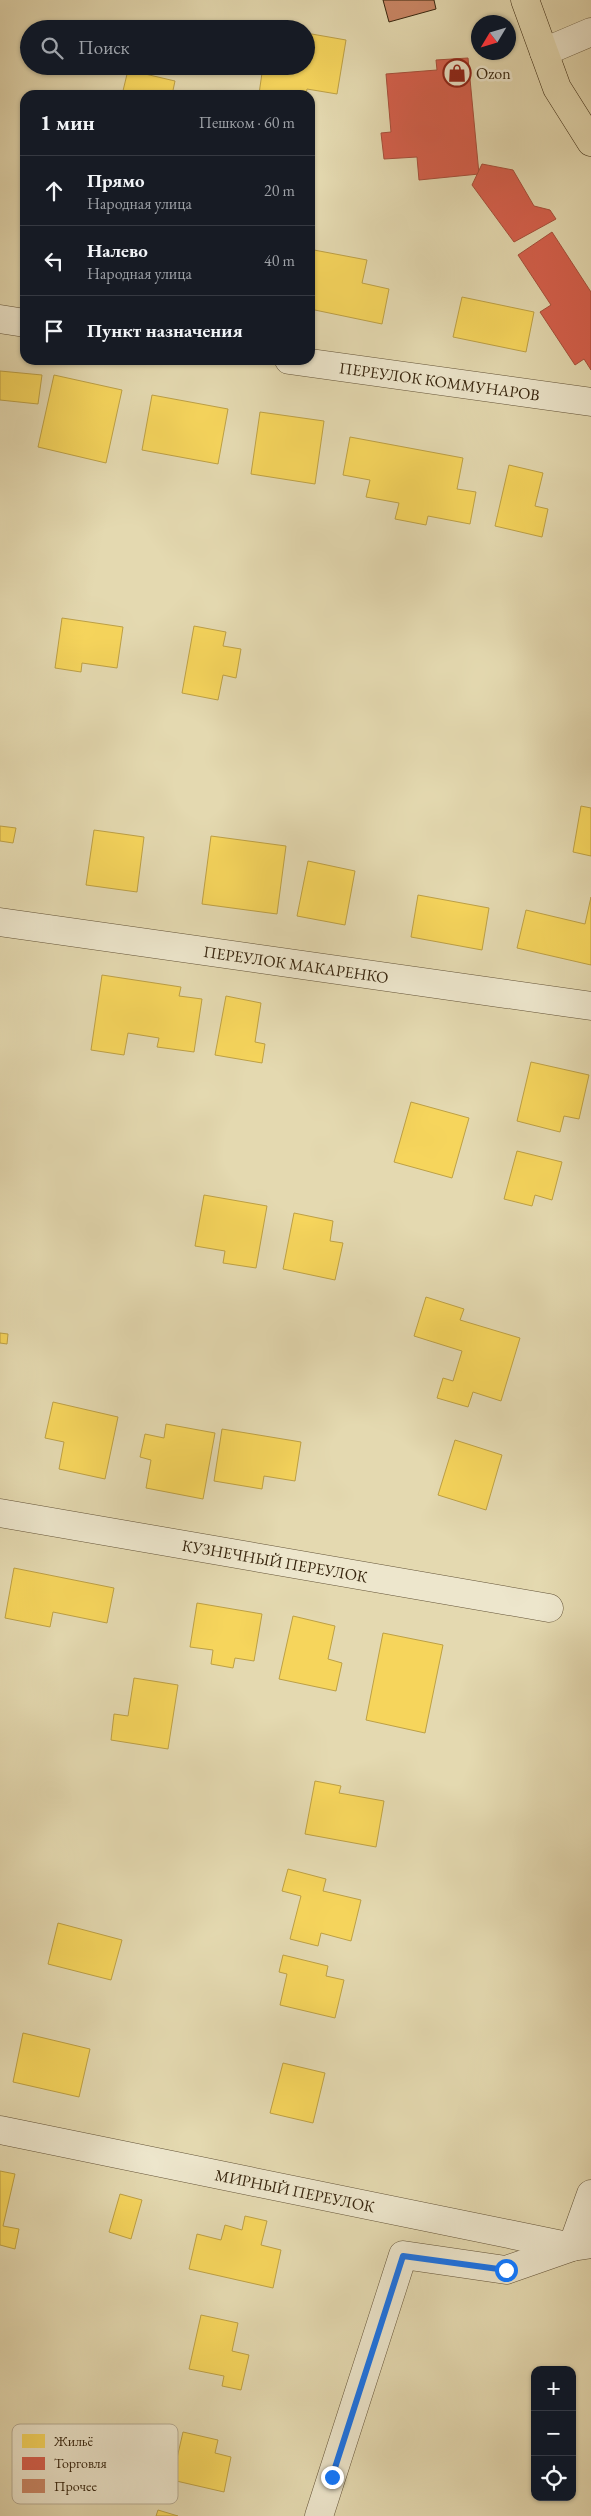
<!DOCTYPE html>
<html lang="ru">
<meta charset="utf-8">
<style>
body{margin:0;font-family:"EB Garamond",serif;background:#242831;color:#f1f3f6}
.controls{position:absolute;right:15px;bottom:15px;display:grid;overflow:hidden;border-radius:10px;box-shadow:0 1px 4px #0004}
.controls button{width:45px;height:45px;display:grid;place-items:center;padding:0;border:0;border-bottom:1px solid #363941;background:#171b24;color:#f1f3f6;font:25px sans-serif}
.compass{position:absolute;left:471px;top:15px;width:45px;height:45px;border-radius:50%;background:#171b24;box-shadow:0 1px 4px #0004;rotate:232deg}
.stop{position:absolute;width:15px;height:15px;margin:-11px;border:4px solid #1a73e8;border-radius:50%;background:#fff}
.stop.end{background:#1a73e8;border-color:#fff;box-shadow:0 1px 5px #0008}
.list{margin:0;padding:0;list-style:none}
h2{display:flex;justify-content:space-between;align-items:center;height:65px;margin:0;padding:0 20px;font-size:21px}
h2 small{font-size:16px;font-weight:400;color:#9ea1a6}
.list li{display:grid;grid-template-columns:32px 1fr auto;gap:15px;align-items:center;box-sizing:border-box;height:70px;padding:0 20px;border-top:1px solid #363941}
.list b{display:block;font-size:19px;white-space:nowrap}
.list p{margin:0;font-size:16px;white-space:nowrap;color:#9ea1a6}
.list em{font-size:16px;font-style:normal;color:#9ea1a6}
.icon{flex:none;width:28px;height:28px;fill:none;stroke:currentColor;stroke-width:2;stroke-linecap:round;stroke-linejoin:round}
.map{position:relative;flex:none;width:591px;height:2516px;overflow:hidden}
.search{position:absolute;background:#171b24;box-shadow:0 1px 4px #0004;left:20px;top:20px;width:295px;height:55px;display:flex;align-items:center;gap:12px;box-sizing:border-box;padding:0 18px;border-radius:28px;color:#9ea1a6;font-size:19px}
.panel{position:absolute;background:#171b24;box-shadow:0 1px 4px #0004;left:20px;top:90px;width:295px;height:275px;border-radius:15px}
.map>svg:first-child{display:block}
.homes{fill:#f6d55c;stroke:#bda045}
.shops{fill:#d6604d;stroke:#a74f3a}
.building{fill:#c98665;stroke:#38260f}
.lines{fill:none;stroke-linecap:round;stroke-linejoin:round}
.minor-casing{stroke:#635337;stroke-width:29}
.major-casing{stroke:#38260f;stroke-width:29}
.minor{stroke:#ede6cc;stroke-width:28}
.major{stroke:#e4d9b0;stroke-width:28}
.route{stroke:#1a73e8;stroke-width:6}
.labels{text-anchor:middle;stroke-width:5;stroke-linejoin:round;paint-order:stroke}
.poi-label{font-size:16px;fill:#38260f;stroke:#ede6cc;text-anchor:start}
.street-label{font-size:16px;fill:#38260f;stroke:#ede6cc}
.key{fill:#ede6cc;stroke:#b7ac93;stroke-width:1}
.key-label{font-size:14px;fill:#38260f}
</style>
<div class="map">
<svg width="591" height="2516" viewBox="0 0 591 2516">
<rect width="100%" height="100%" fill="#e4d9b0"/>
<filter id="stains"><feTurbulence type="fractalNoise" baseFrequency=".004" numOctaves="4"/><feColorMatrix values="0 0 0 0 .2 0 0 0 0 .09 0 0 0 0 .02 0 0 0 .5 -.17"/></filter>
<radialGradient id="worn" r=".72"><stop offset=".6" stop-color="#630" stop-opacity="0"/><stop offset="1" stop-color="#630" stop-opacity=".3"/></radialGradient>
<g class="homes">
<polygon points="306,33 346,40 337,94 307,89 306,95 259,94 263,66 306,66"/>
<polygon points="128,70 175,81 172,95 122,95"/>
<polygon points="314,250 367,260 362,283 389,289 382,324 310,309 310,272"/>
<polygon points="462,297 534,312 526,352 453,337"/>
<polygon points="0,371 42,375 38,404 0,400"/>
<polygon points="54,375 122,390 106,463 38,447"/>
<polygon points="152,395 228,409 218,464 142,450"/>
<polygon points="260,412 324,421 315,484 251,474"/>
<polygon points="350,437 463,458 457,489 476,492 470,524 428,516 426,525 395,519 399,503 366,497 370,480 343,475"/>
<polygon points="509,465 543,473 535,506 548,509 542,537 495,526"/>
<polygon points="62,618 123,627 117,668 82,663 81,672 55,668"/>
<polygon points="194,626 226,632 223,646 241,649 236,678 223,675 218,700 182,693"/>
<polygon points="581,806 591,808 591,856 573,852"/>
<polygon points="0,826 16,828 13,843 0,841"/>
<polygon points="94,830 144,837 137,892 86,885"/>
<polygon points="211,836 286,846 277,914 202,904"/>
<polygon points="308,861 355,871 345,925 297,916"/>
<polygon points="418,895 489,908 482,950 411,937"/>
<polygon points="591,897 591,965 517,948 526,910 585,924"/>
<polygon points="102,975 181,987 179,996 202,999 194,1052 157,1047 159,1038 128,1033 124,1055 91,1050"/>
<polygon points="226,996 261,1003 255,1042 265,1044 262,1063 215,1055"/>
<polygon points="531,1062 589,1075 579,1119 564,1116 560,1132 517,1121"/>
<polygon points="411,1102 469,1118 452,1178 394,1162"/>
<polygon points="517,1151 562,1162 552,1200 535,1195 532,1206 504,1199"/>
<polygon points="204,1195 267,1206 256,1268 223,1263 225,1251 195,1246"/>
<polygon points="294,1213 333,1221 330,1241 343,1243 335,1280 283,1269"/>
<polygon points="426,1297 464,1309 460,1320 520,1338 501,1401 473,1392 468,1407 437,1398 443,1378 453,1381 462,1351 414,1336"/>
<polygon points="0,1333 8,1334 7,1344 0,1343"/>
<polygon points="53,1402 118,1417 105,1479 59,1469 64,1442 45,1438"/>
<polygon points="166,1424 215,1433 203,1499 146,1488 151,1460 140,1457 145,1434 164,1438"/>
<polygon points="222,1429 301,1442 295,1481 264,1476 262,1489 214,1481"/>
<polygon points="455,1440 502,1455 486,1510 438,1495"/>
<polygon points="14,1568 114,1588 107,1623 53,1612 50,1627 5,1618"/>
<polygon points="197,1603 262,1614 254,1661 235,1658 233,1668 211,1664 213,1650 190,1647"/>
<polygon points="293,1616 335,1626 328,1659 342,1663 336,1691 279,1679"/>
<polygon points="383,1633 443,1645 425,1733 366,1720"/>
<polygon points="134,1678 178,1685 168,1749 111,1740 114,1714 128,1716"/>
<polygon points="315,1781 341,1786 339,1793 384,1801 376,1847 305,1834"/>
<polygon points="288,1869 326,1879 323,1891 361,1900 351,1941 321,1933 318,1946 290,1939 301,1896 282,1891"/>
<polygon points="58,1923 122,1940 111,1980 48,1964"/>
<polygon points="283,1955 328,1966 326,1976 344,1980 335,2018 280,2005 287,1974 279,1972"/>
<polygon points="23,2033 90,2049 79,2097 13,2082"/>
<polygon points="283,2063 325,2073 313,2123 270,2113"/>
<polygon points="0,2171 15,2174 3,2226 19,2229 15,2249 0,2245"/>
<polygon points="120,2194 142,2200 131,2239 109,2232"/>
<polygon points="245,2216 267,2221 261,2245 281,2250 273,2288 189,2269 197,2234 221,2240 225,2225 242,2230"/>
<polygon points="201,2315 238,2323 232,2351 249,2355 241,2390 222,2386 224,2376 189,2369"/>
<polygon points="183,2432 218,2440 215,2453 231,2457 224,2492 172,2480"/>
<polygon points="158,2510 178,2516 156,2516"/>
</g>
<g class="shops">
<polygon points="468,58 479,174 419,180 417,157 384,159 381,133 391,132 386,74 437,70 436,60"/>
<polygon points="482,164 513,170 534,206 550,210 556,219 514,242 472,185"/>
<polygon points="552,232 591,292 591,370 584,359 575,365 540,312 551,305 518,255"/>
</g>
<polygon class="building" points="383,0 434,0 436,9 389,22"/>
<g class="lines">
<g class="minor-casing">
<g id="minor">
<polyline points="544,52 591,32"/>
<polyline points="0,319 25,323"/>
<path id="s1" d="M289 360 591 402"/>
<path id="s2" d="M0 922 591 1006"/>
<path id="s3" d="M0 1513 549 1608"/>
<path id="s4" d="M0 2130 572 2247 591 2244"/>
<polyline points="319,2516 403,2255 506,2270 572,2247 591,2194"/>
</g>
</g>
<g class="major-casing">
<polyline id="major" points="525,0 557,88 591,142"/>
</g>
<use href="#minor" class="minor"/>
<use href="#major" class="major"/>
</g>
<g class="lines">
<polyline class="route" points="332,2477 403,2256 506,2270"/>
</g>
<defs>
<g id="shop-ring" transform="scale(1.4375)"><circle r="9.5" fill="#ede6cc" stroke="#8f2418" stroke-width="1.5"/><path d="M-5-2.5h2.3a2.7 3.5 0 0 1 5.4 0H5L5.5 6h-11ZM-1.5-2.5h3a1.5 2.3 0 0 0-3 0Z" fill="#8f2418"/></g>
</defs>
<g fill-rule="evenodd">
<use href="#shop-ring" x="457" y="73"/>
</g>
<g class="labels">
<g class="poi-label">
<text x="476" y="79">Ozon</text>
</g>
<g class="street-label">
<text dy="6" stroke="none"><textPath href="#s1" startOffset="152">ПЕРЕУЛОК КОММУНАРОВ</textPath></text>
<text dy="6" stroke="none"><textPath href="#s2" startOffset="299">ПЕРЕУЛОК МАКАРЕНКО</textPath></text>
<text dy="6" stroke="none"><textPath href="#s3" startOffset="279">КУЗНЕЧНЫЙ ПЕРЕУЛОК</textPath></text>
<text dy="6" stroke="none"><textPath href="#s4" startOffset="301">МИРНЫЙ ПЕРЕУЛОК</textPath></text>
</g>
</g>
<rect x="12" y="2424" width="166" height="80" rx="8" class="key"/>
<rect x="22" y="2434" width="23" height="14" fill="#f6d55c"/>
<rect x="22" y="2457" width="23" height="13" fill="#d6604d"/>
<rect x="22" y="2479" width="23" height="14" fill="#c98665"/>
<g class="key-label">
<text x="54" y="2446">Жильё</text>
<text x="54" y="2468">Торговля</text>
<text x="54" y="2491">Прочее</text>
</g>
<rect width="100%" height="100%" filter="url(#stains)"/>
<rect width="100%" height="100%" fill="url(#worn)"/>
</svg>
<div class="controls">
<button>+</button>
<button>−</button>
<button><svg class="icon" aria-label="locate" viewBox="0 0 24 24"><circle cx="12" cy="12" r="6"/><path d="M12 2v4M12 18v4M2 12h4M18 12h4"/></svg></button>
</div>
<svg class="compass" viewBox="-18 -18 36 36"><path d="M0-13l5 13h-10z" fill="#e53935"/><path d="M0 13l5-13h-10z" fill="#9ea1a6"/></svg>
<div class="stop" style="left:506px;top:2270px"></div>
<div class="stop end" style="left:332px;top:2477px"></div>
<div class="search"><svg class="icon" aria-label="search" viewBox="0 0 24 24"><circle cx="10" cy="10" r="6"/><path d="M15 15l6 6"/></svg>Поиск</div>
<section class="panel">
<h2>1 мин<small>Пешком · 60 m</small></h2>
<ul class="list">
<li><svg class="icon" aria-label="ahead" viewBox="0 0 24 24"><path d="M12 20V5M6 11l6-6 6 6"/></svg><div><b>Прямо</b><p>Народная улица</p></div><em>20 m</em></li>
<li><svg class="icon" aria-label="left" viewBox="0 0 24 24"><path d="M17 20v-9H6M10 6l-5 5 5 5"/></svg><div><b>Налево</b><p>Народная улица</p></div><em>40 m</em></li>
<li><svg class="icon" aria-label="arrive" viewBox="0 0 24 24"><path d="M6 21V4h12l-3 4 3 4H6"/></svg><div><b>Пункт назначения</b></div></li>
</ul>
</section>
</div>
